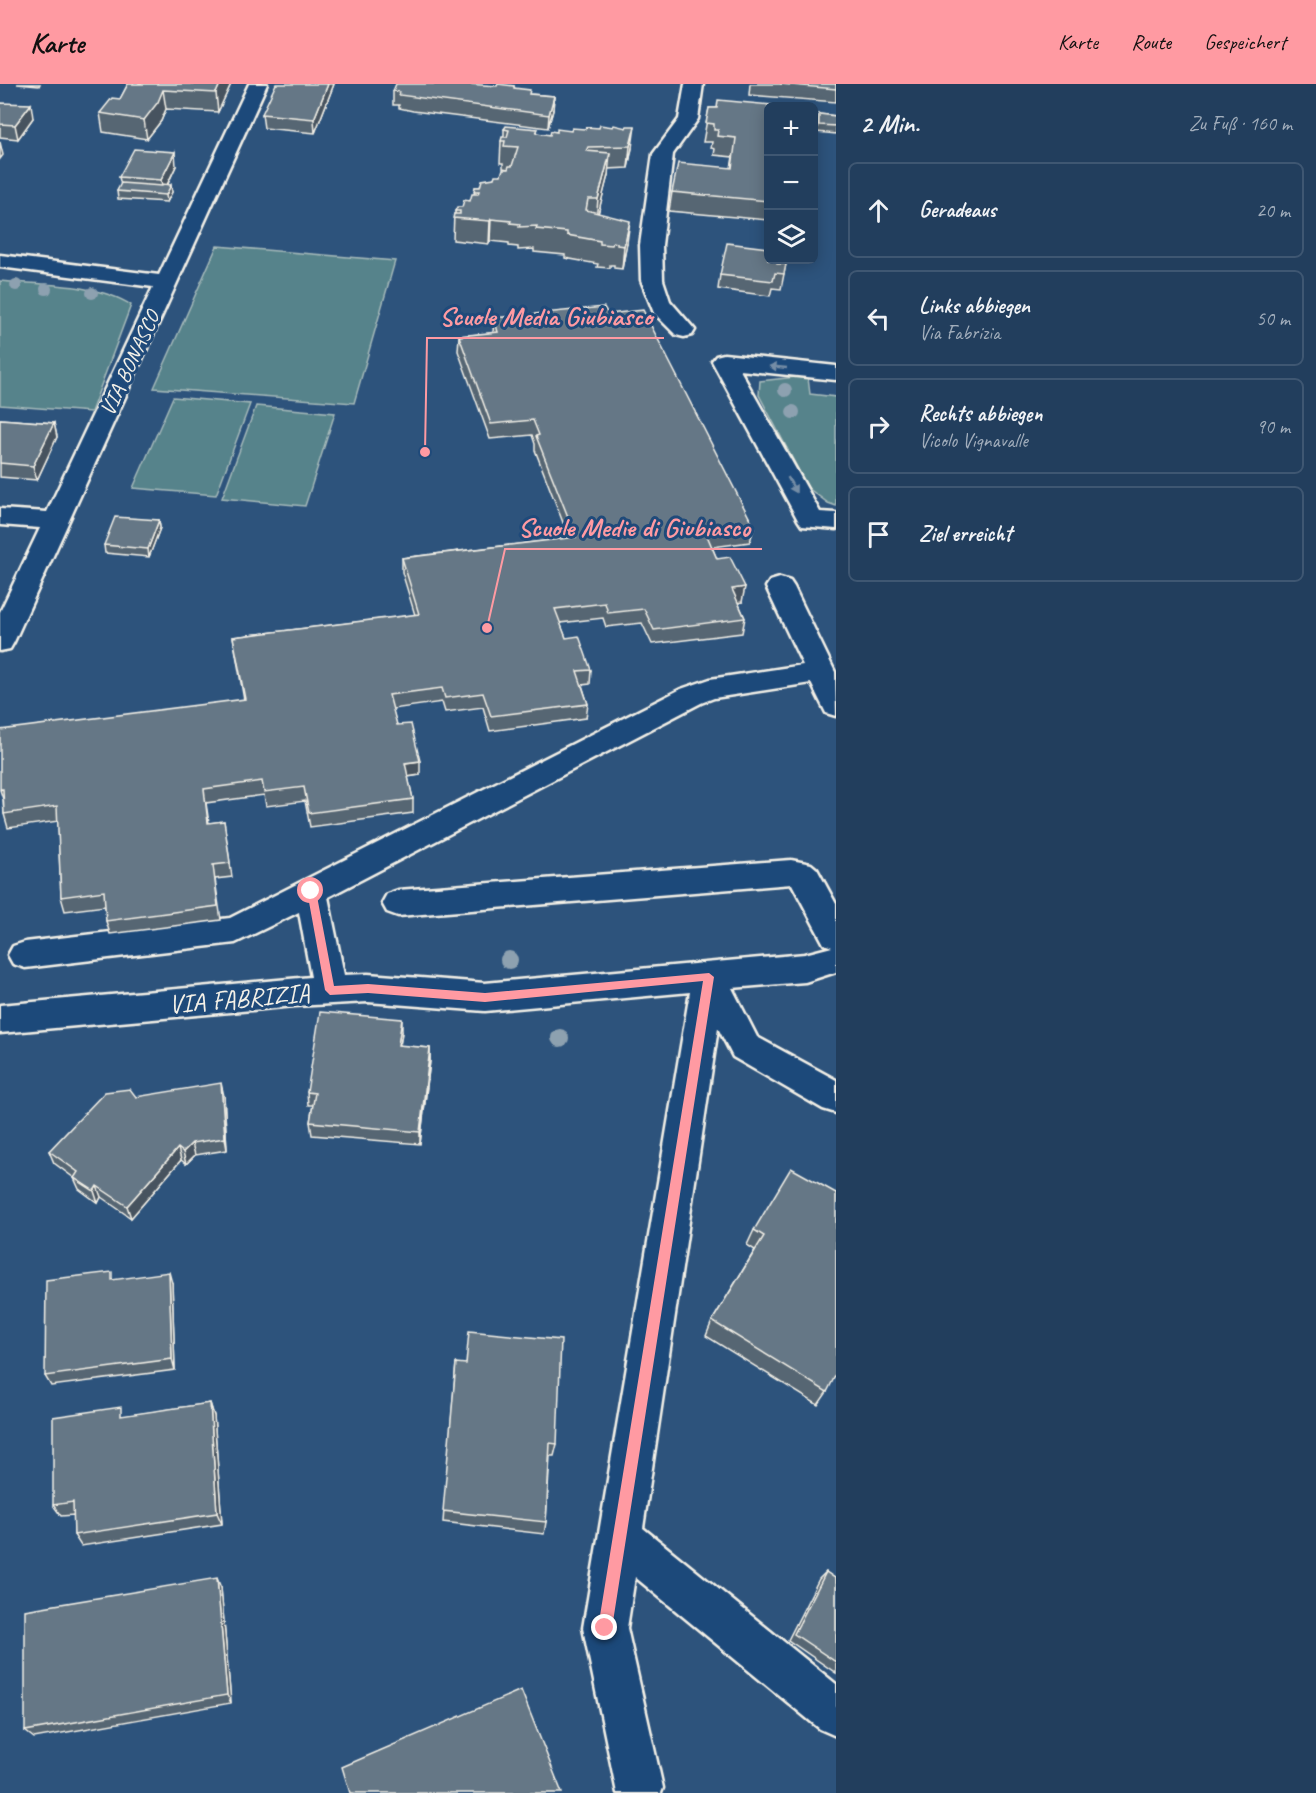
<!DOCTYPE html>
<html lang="de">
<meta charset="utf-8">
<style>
body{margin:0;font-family:Caveat,sans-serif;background:#2a4563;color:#f1f3f6}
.controls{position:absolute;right:18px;top:18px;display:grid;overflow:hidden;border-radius:9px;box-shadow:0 3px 15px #0003}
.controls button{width:54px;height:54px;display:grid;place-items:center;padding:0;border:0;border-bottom:2px solid #3f5772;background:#223e5d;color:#f1f3f6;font:30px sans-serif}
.stop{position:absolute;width:18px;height:18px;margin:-14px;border:4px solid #ff9aa2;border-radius:50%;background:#fff}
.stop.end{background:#ff9aa2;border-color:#fff;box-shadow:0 2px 6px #0008}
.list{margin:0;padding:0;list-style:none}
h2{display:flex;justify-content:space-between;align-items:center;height:78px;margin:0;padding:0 24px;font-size:26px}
h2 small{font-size:20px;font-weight:400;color:#a2aebc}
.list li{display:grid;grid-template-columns:39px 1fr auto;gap:18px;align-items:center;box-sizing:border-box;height:96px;margin:0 12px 12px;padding:0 12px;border:2px solid #3f5772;border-radius:9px}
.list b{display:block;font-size:22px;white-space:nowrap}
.list p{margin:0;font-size:20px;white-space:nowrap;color:#a2aebc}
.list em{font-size:20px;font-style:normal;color:#a2aebc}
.icon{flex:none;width:33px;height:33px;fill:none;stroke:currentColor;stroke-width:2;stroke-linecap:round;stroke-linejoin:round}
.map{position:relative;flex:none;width:836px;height:1709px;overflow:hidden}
header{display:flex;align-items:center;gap:36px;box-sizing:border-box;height:84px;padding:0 30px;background:#ff9aa2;color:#111}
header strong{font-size:28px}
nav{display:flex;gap:33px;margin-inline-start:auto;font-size:21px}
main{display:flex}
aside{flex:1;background:#223e5d}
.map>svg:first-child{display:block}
.green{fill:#57838b;stroke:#a6baba;stroke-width:1.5}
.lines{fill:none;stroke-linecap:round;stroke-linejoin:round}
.minor-casing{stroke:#f4f1e8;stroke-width:5}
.minor{fill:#1f4a7a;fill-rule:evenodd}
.tree{fill:#8da1b0}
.wall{fill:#576673;stroke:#f4f1e8;stroke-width:1.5}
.shaded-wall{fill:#47535e;stroke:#f4f1e8;stroke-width:1.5}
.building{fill:#657786;stroke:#f4f1e8;stroke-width:1.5}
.oneway{fill:#748da6}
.route{fill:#ff9aa2}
.labels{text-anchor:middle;stroke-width:6;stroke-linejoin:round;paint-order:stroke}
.far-street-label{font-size:22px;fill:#f4f1e8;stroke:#1f4a7a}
.street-label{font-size:26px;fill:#f4f1e8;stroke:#1f4a7a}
.leader{fill:none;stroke:#ff9aa2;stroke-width:2}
.callout-dot{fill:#ff9aa2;stroke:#1f4a7a;stroke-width:2}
.callout-label{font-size:27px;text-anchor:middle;font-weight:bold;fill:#ff9aa2;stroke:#1f4a7a;stroke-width:6;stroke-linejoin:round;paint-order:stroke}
</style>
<header>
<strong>Karte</strong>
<nav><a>Karte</a><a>Route</a><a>Gespeichert</a></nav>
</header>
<main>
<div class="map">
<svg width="836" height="1709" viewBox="0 0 836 1709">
<rect width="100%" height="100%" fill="#2d537c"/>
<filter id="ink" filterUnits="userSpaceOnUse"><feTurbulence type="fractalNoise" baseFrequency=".0167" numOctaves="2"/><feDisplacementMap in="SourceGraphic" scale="12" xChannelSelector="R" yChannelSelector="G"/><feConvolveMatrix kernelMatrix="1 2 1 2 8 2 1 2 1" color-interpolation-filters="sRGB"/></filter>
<g filter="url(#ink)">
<g class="green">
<polygon points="217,162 395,177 354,319 154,304"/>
<path d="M0 197C39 201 98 199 131 221L91 328 0 321Z"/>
<polygon points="796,293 808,294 810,310 836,313 836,422 828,419 808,404 759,311 760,297"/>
<polygon points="173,313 250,320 216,411 133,404"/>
<polygon points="256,322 335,329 305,422 222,414"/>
</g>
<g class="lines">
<g class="minor-casing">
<g id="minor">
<polygon points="249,0 267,0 14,558 10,565 0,567 0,528 40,444 0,441 0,425 47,428 153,203 0,183 0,171 159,191"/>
<polygon points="685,0 703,0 698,35 673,70 662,161 663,196 670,217 695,246 692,251 684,253 676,251 654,229 641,196 640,161 653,70 679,35"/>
<polygon points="724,270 836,282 836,296 740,286 820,428 836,429 836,445 802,442 798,436 712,277 716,272"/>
<polygon points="780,494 790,497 794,503 835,588 836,632 826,629 811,599 714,614 701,619 328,813 344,891 368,890 485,899 805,870 832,863 824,860 792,800 398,832 387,828 382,819 387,810 398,806 791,776 811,780 817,785 836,820 836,888 805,898 732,904 757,953 836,996 836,1029 823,1025 733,973 718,944 643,1444 836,1600 836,1652 820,1645 635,1493 627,1544 663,1704 661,1709 617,1709 583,1544 690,908 485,927 368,918 295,922 0,949 0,921 311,893 299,828 235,859 25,884 13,880 8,871 13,862 25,858 230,834 681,605 710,595 803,581 766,503 770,497"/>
</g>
</g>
<use href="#minor" class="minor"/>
</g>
<g class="tree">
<circle cx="16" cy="201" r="6"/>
<circle cx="46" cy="205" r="6"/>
<circle cx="92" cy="209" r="6"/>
<circle cx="785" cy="306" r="7"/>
<circle cx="793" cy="328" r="7"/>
<circle cx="509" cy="876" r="9"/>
<circle cx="560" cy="954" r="9"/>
</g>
<g class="wall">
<polygon points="17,0 40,0 39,2"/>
<polygon points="128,0 231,0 218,28 166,25 161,37 147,55 103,48 100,29 120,15"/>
<polygon points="334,0 315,49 264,44 262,30"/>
<polygon points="750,0 836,0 836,18 749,11"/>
<polygon points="514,2 514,4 530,10 554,12 553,26 548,44 413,27 399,24 399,21 393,21 393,7"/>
<polygon points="0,19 33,34 18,55 0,53"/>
<polygon points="768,22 768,136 669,127 672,108 731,84 733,73 714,71 715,65 711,64 712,58 703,58 709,24 716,24"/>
<polygon points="819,30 836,32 836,50 817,48"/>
<polygon points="613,43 632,64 628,84 608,85 608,91 598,129 627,159 622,185 614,184 614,181 610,181 610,184 597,183 598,180 565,174 565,171 534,168 534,165 518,166 518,163 509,162 509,159 490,157 489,160 453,156 454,130 455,130 455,127 462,123 470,117 474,110 475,103 480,103 494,94 501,91 508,85 503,84 503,79 500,79 501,57 504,53 504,45 550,51 557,48"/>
<polygon points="176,82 168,100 172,108 167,118 118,115 117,107 121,101 119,93"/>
<polygon points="777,180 786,180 781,205 772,204 770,212 718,205 720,191"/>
<polygon points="608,230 754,443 750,458 712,463 717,475 742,518 738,518 745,534 742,549 652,560 642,539 606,543 603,534 560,539 566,554 591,586 590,600 582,601 588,620 586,634 490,647 483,623 445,628 442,618 392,625 397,641 420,691 408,693 413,715 413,729 310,743 305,717 266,722 264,711 206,719 209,739 224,737 232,793 215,795 221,836 110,850 106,837 105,822 65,827 61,813 58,737 8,744 4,730 3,715 0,706 244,616 233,553 415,531 402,488 402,474 569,454 535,366 535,360 532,351 490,355 458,267 459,252 493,249 494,234"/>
<polygon points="0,335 54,339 57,353 37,396 0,393"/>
<polygon points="159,436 160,444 149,473 105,469 104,461"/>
<polygon points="402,948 400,962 430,964 430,977 420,1060 312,1051 310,1038 313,1021 308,1021 307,1008"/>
<polygon points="224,1012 227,1066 195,1071 186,1080 181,1076 131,1134 101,1113 98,1119 79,1105 74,1094 54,1079 49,1067 136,1013"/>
<polygon points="836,1109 827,1308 818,1321 706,1252 712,1237 755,1166 747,1161 754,1146"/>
<polygon points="172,1199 175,1286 51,1302 45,1292"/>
<polygon points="456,1279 557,1360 554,1372 550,1372 546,1438 544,1450 443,1438"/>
<polygon points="210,1319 214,1332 222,1440 81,1462 74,1451 74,1431 61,1432 53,1421 125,1332"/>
<polygon points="826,1488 836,1495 836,1589 788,1556 819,1495"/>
<polygon points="221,1504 231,1619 34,1654 25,1647"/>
</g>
<g class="shaded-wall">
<polygon points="220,0 231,0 218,28 216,9"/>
<polygon points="328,0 334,0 315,49 314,35"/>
<polygon points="163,6 166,25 161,37 147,55 144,36"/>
<polygon points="554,12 553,26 548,44 549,31"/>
<polygon points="31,20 33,34 18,55 15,41"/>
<polygon points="635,42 632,64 628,84 630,62"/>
<polygon points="0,58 3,71 0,75"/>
<polygon points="175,68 176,82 163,109 161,96"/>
<polygon points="610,69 608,91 596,138 598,115"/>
<polygon points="171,101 172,108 167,118 166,111"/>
<polygon points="491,135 490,157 489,160 490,137"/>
<polygon points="630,137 627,159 622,185 624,162"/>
<polygon points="54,339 57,353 37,396 33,382"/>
<polygon points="159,436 160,444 149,473 148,465"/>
<polygon points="745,503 742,518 729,520 732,505"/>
<polygon points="420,677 420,691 406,693 405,679"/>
<polygon points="402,935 402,948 398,974 398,961"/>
<polygon points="430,964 430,977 420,1060 420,1048"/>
<polygon points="221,999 224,1012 227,1066 225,1054"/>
<polygon points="192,1059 195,1071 186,1080 183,1068"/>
<polygon points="178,1064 181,1076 131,1134 127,1122"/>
<polygon points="97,1102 101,1113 98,1119 94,1107"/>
<polygon points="169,1188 172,1199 175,1286 172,1275"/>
<polygon points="210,1319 214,1332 222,1440 217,1429"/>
<polygon points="217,1494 221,1504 231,1619 227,1611"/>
</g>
<g class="building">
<polygon points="128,0 220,0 216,9 163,6 158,18 144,36 100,29 112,14 120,15"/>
<polygon points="276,0 328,0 314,35 262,30"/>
<polygon points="396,0 468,0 497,2 498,0 514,2 514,4 530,6 529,10 554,12 549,31 399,11 400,8 393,7"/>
<polygon points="780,0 836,0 836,5"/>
<polygon points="718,16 772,21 772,22 768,22 768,117 672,108 678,79 732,84 736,54 717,52 718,46 714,46 714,40 706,39 709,24 717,24"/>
<polygon points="0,19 31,20 15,41 0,40"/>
<polygon points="819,30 836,32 836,42 819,41"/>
<polygon points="600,41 613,43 614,41 626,44 627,42 635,42 630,62 588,63 586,67 610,69 598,115 588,115 586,126 630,137 624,162 617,161 617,159 613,158 612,161 600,160 600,157 567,151 567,148 536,145 537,142 519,143 520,140 510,139 511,137 491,135 490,137 453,134 454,130 460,130 460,127 455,127 457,123 462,123 464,116 470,117 472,110 478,110 479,107 474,107 475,103 480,103 482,96 494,94 495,91 501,91 503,85 508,85 509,82 512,82 518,63 504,62 505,57 501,57 502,53 507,53 509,46 504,45 506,42 538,45 536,49 550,51 551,47 557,48 557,45 571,47 572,44 585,45 586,43 599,44"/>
<polygon points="134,65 175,68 161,96 119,93"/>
<polygon points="121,99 162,102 163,100 171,101 166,111 117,107"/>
<polygon points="727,159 768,164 768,176 777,176 777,180 786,180 784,190 775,189 773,197 720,191"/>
<polygon points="604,223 608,230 643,226 754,443 706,449 717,475 730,473 745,503 732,505 745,534 654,546 644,525 608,529 605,519 555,525 566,554 579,552 591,586 577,587 588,620 491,632 483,609 445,614 442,604 389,611 397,641 411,640 420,677 405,679 413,715 309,729 304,703 264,708 262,697 204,705 208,739 224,737 230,779 213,781 218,822 106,837 104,807 61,813 57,722 4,730 3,705 0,705 0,646 245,615 233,553 419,530 402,474 576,453 536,352 539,351 533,336 491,340 459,252 498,248 494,234"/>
<polygon points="0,335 54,339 33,382 0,379"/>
<polygon points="115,433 159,436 148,465 104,461"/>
<polygon points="320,928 402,935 398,961 430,964 420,1048 310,1038 315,1009 307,1008"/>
<polygon points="221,999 225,1054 192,1059 183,1068 178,1064 127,1122 97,1102 94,1107 74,1094 78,1088 49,1067 105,1008 130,1005 136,1013"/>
<polygon points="791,1084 836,1109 836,1290 827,1308 712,1237 764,1152 754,1146"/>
<polygon points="112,1188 112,1196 169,1188 172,1275 45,1292 46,1196"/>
<polygon points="469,1247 561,1256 557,1360 550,1359 546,1438 443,1427 456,1279 466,1280"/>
<polygon points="210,1319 217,1429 74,1451 73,1418 53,1421 53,1333 121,1323 121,1332"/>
<polygon points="826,1488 836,1495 836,1578 794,1550"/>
<polygon points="217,1494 227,1611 25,1647 25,1526"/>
<polygon points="521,1606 562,1709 350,1709 342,1683"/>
</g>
<defs><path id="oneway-solid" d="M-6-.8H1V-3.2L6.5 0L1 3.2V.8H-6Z" transform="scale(1.5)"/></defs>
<g class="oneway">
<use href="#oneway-solid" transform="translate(778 283) rotate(-174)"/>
<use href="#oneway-solid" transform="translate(792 401) rotate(61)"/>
</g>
</g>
<polygon class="route" points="311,803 316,807 334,902 368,900 485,909 709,889 714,893 612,1544 610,1549 605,1551 600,1549 598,1544 703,897 485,918 368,909 330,911 325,906 307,807"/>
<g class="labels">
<g class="far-street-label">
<text transform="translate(129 279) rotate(-65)" y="8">VIA BONASCO</text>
</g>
<g class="street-label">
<text transform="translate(239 914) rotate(-5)" y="9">VIA FABRIZIA</text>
</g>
</g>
<path class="leader" d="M425 368L427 254H664M487 544L505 465H762"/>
<g class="callout-dot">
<circle cx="425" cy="368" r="6"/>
<circle cx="487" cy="544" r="6"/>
</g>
<g class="callout-label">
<text x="546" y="241">Scuole Media Giubiasco</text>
<text x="634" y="452">Scuole Medie di Giubiasco</text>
</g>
</svg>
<div class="controls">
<button>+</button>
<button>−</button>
<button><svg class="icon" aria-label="layers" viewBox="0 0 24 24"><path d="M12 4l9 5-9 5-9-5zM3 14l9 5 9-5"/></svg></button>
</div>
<div class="stop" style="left:311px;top:807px"></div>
<div class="stop end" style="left:605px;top:1544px"></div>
</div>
<aside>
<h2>2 Min.<small>Zu Fuß · 160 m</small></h2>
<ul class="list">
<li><svg class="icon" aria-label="ahead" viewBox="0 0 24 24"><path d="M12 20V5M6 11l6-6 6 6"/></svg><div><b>Geradeaus</b></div><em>20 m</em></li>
<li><svg class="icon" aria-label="left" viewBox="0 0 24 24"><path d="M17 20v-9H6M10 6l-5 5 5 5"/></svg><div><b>Links abbiegen</b><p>Via Fabrizia</p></div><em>50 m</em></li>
<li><svg class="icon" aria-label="right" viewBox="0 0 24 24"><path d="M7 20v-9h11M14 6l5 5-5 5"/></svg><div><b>Rechts abbiegen</b><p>Vicolo Vignavalle</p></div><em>90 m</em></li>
<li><svg class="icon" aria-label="arrive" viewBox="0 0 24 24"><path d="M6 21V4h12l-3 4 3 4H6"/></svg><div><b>Ziel erreicht</b></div></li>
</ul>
</aside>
</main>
